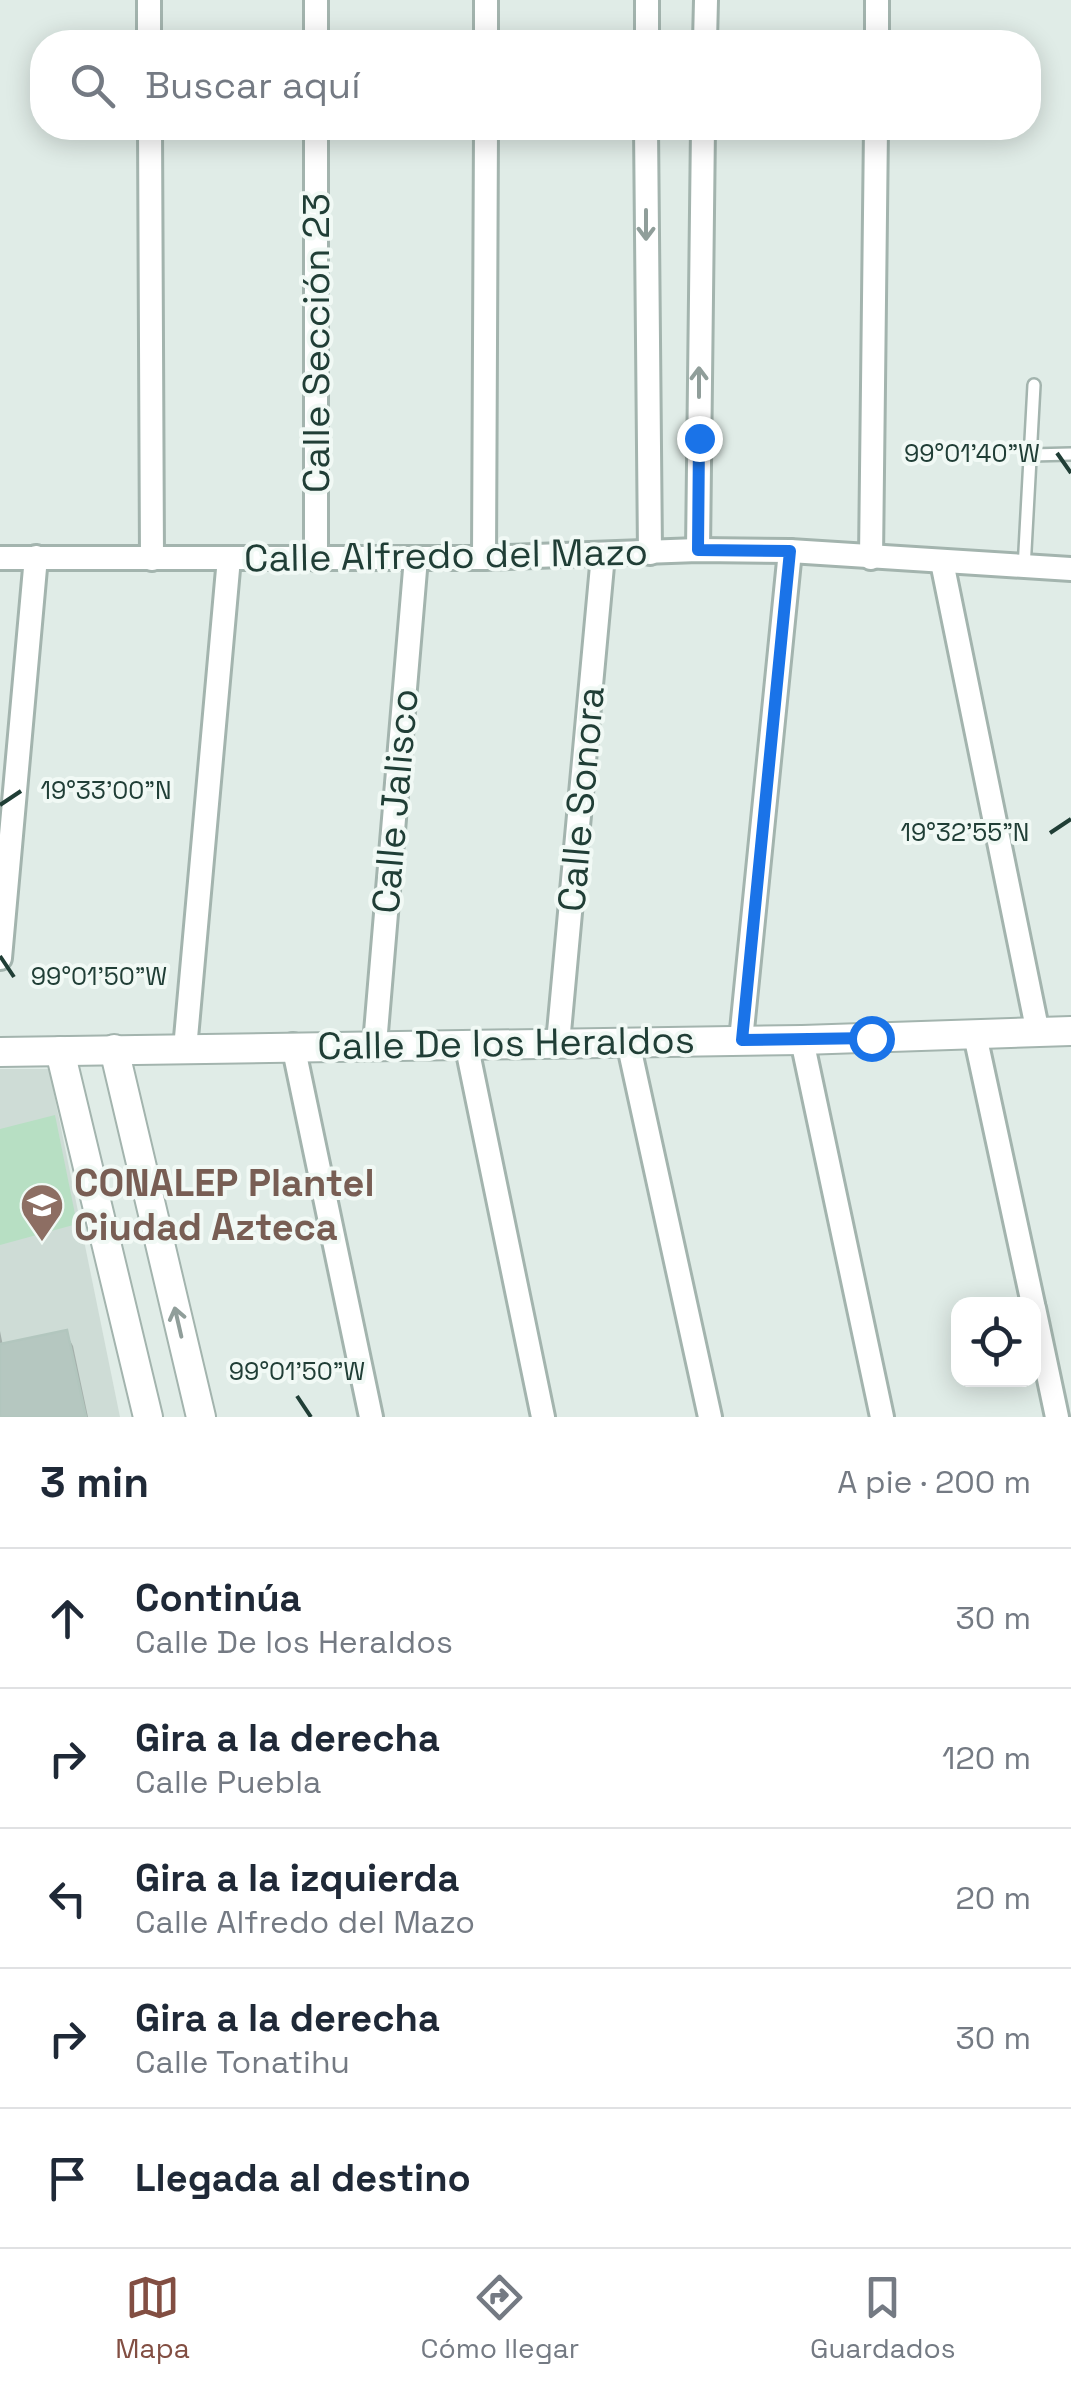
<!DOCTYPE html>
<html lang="es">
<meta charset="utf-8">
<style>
body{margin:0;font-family:"Space Grotesk",sans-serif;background:#f6f6f7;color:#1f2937}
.controls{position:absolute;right:30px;bottom:30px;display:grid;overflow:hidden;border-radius:20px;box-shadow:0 5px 25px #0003}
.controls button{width:90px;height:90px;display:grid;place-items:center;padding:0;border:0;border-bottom:2px solid #e0e1e3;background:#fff;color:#1f2937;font:50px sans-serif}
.stop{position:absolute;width:30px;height:30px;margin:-22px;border:8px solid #1a73e8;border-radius:50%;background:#fff}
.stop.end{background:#1a73e8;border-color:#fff;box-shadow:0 2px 10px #0008}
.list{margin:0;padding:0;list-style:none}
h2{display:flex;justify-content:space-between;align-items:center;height:130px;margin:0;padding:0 40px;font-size:42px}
h2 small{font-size:32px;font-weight:400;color:#747a83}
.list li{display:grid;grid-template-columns:65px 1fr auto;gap:30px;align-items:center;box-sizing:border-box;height:140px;padding:0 40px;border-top:2px solid #e0e1e3}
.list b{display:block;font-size:38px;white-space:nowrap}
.list p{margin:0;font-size:32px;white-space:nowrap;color:#747a83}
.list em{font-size:32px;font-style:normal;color:#747a83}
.icon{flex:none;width:55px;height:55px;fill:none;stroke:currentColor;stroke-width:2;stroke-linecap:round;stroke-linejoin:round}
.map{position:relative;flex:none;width:1071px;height:1417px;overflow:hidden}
.search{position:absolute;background:#fff;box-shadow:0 5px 25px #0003;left:30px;right:30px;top:30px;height:110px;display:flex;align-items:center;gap:25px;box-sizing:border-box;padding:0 35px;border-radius:40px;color:#747a83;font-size:38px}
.sheet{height:830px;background:#fff}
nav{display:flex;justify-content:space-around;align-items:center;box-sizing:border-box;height:140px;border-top:2px solid #e0e1e3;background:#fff;font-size:28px;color:#747a83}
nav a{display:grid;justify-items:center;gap:5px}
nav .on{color:#824e42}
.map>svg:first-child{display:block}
.built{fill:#cedcd6}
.green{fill:#b7dfc3}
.shadow{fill:#0003}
.building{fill:#b5c7c0;stroke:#b2c6be;stroke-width:2.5}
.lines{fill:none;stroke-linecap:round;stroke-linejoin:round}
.service-casing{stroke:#a3b4ae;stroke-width:16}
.minor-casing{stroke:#a3b4ae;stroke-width:28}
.tertiary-casing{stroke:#a3b4ae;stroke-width:32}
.service{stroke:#fff;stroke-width:11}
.minor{stroke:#fff;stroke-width:22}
.tertiary{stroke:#fff;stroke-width:28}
.oneway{stroke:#909e9a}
.route{stroke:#1a73e8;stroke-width:12}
.ticks{fill:none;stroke:#203e36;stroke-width:4}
.labels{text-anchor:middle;stroke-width:8;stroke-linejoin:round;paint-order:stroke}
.street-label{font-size:38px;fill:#203e36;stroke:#f1f9f5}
.education-label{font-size:38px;font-weight:bold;fill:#785e54;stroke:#f1f9f5;text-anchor:start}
.ticks-label{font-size:25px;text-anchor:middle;fill:#203e36;stroke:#f1f9f5;stroke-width:8;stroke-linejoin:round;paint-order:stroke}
</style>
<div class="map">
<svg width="1071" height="1417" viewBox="0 0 1071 1417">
<rect width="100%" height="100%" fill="#e0ece7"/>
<polygon class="built" points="0,1069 49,1069 120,1417 0,1417"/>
<polygon class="green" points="55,1115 77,1224 0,1245 0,1129"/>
<polygon class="shadow" points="0,1331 3,1346 66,1333 73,1346 88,1417 0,1417"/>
<polygon class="building" points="67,1330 86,1417 0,1417 0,1344"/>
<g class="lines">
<g class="service-casing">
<g id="service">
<polyline points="1031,455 1071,454"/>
<polyline points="1024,569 1034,385"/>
</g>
</g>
<g class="minor-casing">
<g id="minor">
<polyline points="149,0 149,42"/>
<polyline points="316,42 316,0"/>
<polyline points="486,42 486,0"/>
<polyline points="647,42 647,0"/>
<polyline points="705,42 706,0"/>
<polyline points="877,42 877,0"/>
<polyline points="150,128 152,559"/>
<polyline points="646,128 650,553"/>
<polyline points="698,550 703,128"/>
<polyline points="0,558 484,558 698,550 790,551 1071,569"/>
<polyline points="484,558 486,128"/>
<polyline points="871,558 876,128"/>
<polyline points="316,559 316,128"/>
<polyline points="942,562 1038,1033"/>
<polyline points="0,958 36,557"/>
<polyline points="975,1035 1033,1304"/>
<polyline points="741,1040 790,551"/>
<polyline points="802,1040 882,1417"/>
<polyline points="628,1042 710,1417"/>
<polyline points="466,1043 543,1417"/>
<polyline points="558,1043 603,555"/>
<polyline points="375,1044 416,558"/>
<polyline points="293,1045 371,1417"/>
<polyline points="185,1049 229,558"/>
<polyline points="1034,1308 1057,1417"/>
</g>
</g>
<g class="tertiary-casing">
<g id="tertiary">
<polyline points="114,1049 201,1417"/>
<polyline points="60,1051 148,1417"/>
<polyline points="0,1052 802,1040 1071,1031"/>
</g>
</g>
<use href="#service" class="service"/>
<use href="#minor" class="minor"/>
<use href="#tertiary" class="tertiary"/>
</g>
<defs><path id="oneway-shaft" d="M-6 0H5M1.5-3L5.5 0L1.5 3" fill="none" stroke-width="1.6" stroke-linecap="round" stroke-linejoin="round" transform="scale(2.5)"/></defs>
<g class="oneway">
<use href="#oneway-shaft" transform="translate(646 225) rotate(90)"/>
<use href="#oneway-shaft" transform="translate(699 382) rotate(-90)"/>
<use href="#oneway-shaft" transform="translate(178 1322) rotate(-103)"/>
</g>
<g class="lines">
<polyline class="route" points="699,438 698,550 790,551 742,1040 871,1038"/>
</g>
<path class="ticks" d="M1057 453 1071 473M0 805 21 791M1050 833 1071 819M0 956 14 977M297 1396 311 1417"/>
<defs>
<g id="school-pin" transform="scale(2.25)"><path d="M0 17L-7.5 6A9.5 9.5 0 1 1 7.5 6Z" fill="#8d6e63" stroke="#f1f9f5"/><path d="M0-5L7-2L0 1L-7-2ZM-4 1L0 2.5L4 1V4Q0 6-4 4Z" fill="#fff"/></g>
</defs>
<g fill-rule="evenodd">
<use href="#school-pin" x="42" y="1205"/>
</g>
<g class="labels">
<g class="street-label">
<text transform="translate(316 343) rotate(-90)" y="13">Calle Sección 23</text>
<text transform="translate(446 555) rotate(-1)" y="13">Calle Alfredo del Mazo</text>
<text transform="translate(581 799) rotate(-85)" y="13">Calle Sonora</text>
<text transform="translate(395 801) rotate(-85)" y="13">Calle Jalisco</text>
<text transform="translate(506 1043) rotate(-1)" y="13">Calle De los Heraldos</text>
</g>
<g class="education-label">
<text x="74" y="1196">CONALEP Plantel<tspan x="74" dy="44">Ciudad Azteca</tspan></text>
</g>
</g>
<g class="ticks-label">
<text x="972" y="462">99°01'40"W</text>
<text x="106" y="799">19°33'00"N</text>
<text x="965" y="841">19°32'55"N</text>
<text x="99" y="985">99°01'50"W</text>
<text x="297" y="1380">99°01'50"W</text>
</g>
</svg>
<div class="controls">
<button><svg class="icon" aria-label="locate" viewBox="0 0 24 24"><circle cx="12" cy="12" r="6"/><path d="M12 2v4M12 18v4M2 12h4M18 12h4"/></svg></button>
</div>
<div class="stop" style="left:871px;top:1038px"></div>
<div class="stop end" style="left:699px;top:438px"></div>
<div class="search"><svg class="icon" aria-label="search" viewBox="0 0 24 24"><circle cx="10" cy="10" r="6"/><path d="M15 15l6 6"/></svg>Buscar aquí</div>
</div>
<section class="sheet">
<h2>3 min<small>A pie · 200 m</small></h2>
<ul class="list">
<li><svg class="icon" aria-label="ahead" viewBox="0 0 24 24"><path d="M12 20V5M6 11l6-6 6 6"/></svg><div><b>Continúa</b><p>Calle De los Heraldos</p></div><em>30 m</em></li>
<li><svg class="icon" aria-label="right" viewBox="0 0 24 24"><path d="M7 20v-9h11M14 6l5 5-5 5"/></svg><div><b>Gira a la derecha</b><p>Calle Puebla</p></div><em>120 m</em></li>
<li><svg class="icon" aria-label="left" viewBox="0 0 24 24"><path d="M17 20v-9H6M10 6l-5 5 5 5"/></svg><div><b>Gira a la izquierda</b><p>Calle Alfredo del Mazo</p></div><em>20 m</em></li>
<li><svg class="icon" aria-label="right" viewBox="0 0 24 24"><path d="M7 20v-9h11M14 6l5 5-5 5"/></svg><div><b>Gira a la derecha</b><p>Calle Tonatihu</p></div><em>30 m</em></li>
<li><svg class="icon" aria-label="arrive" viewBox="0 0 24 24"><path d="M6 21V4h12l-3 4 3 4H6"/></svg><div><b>Llegada al destino</b></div></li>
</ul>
</section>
<nav>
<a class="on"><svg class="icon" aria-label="map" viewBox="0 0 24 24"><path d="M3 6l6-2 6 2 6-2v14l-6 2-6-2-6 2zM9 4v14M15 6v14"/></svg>Mapa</a>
<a><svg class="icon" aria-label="directions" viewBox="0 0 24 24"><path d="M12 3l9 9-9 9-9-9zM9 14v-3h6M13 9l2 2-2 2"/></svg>Cómo llegar</a>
<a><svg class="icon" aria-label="saved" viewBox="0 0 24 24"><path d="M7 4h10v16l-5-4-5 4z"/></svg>Guardados</a>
</nav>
